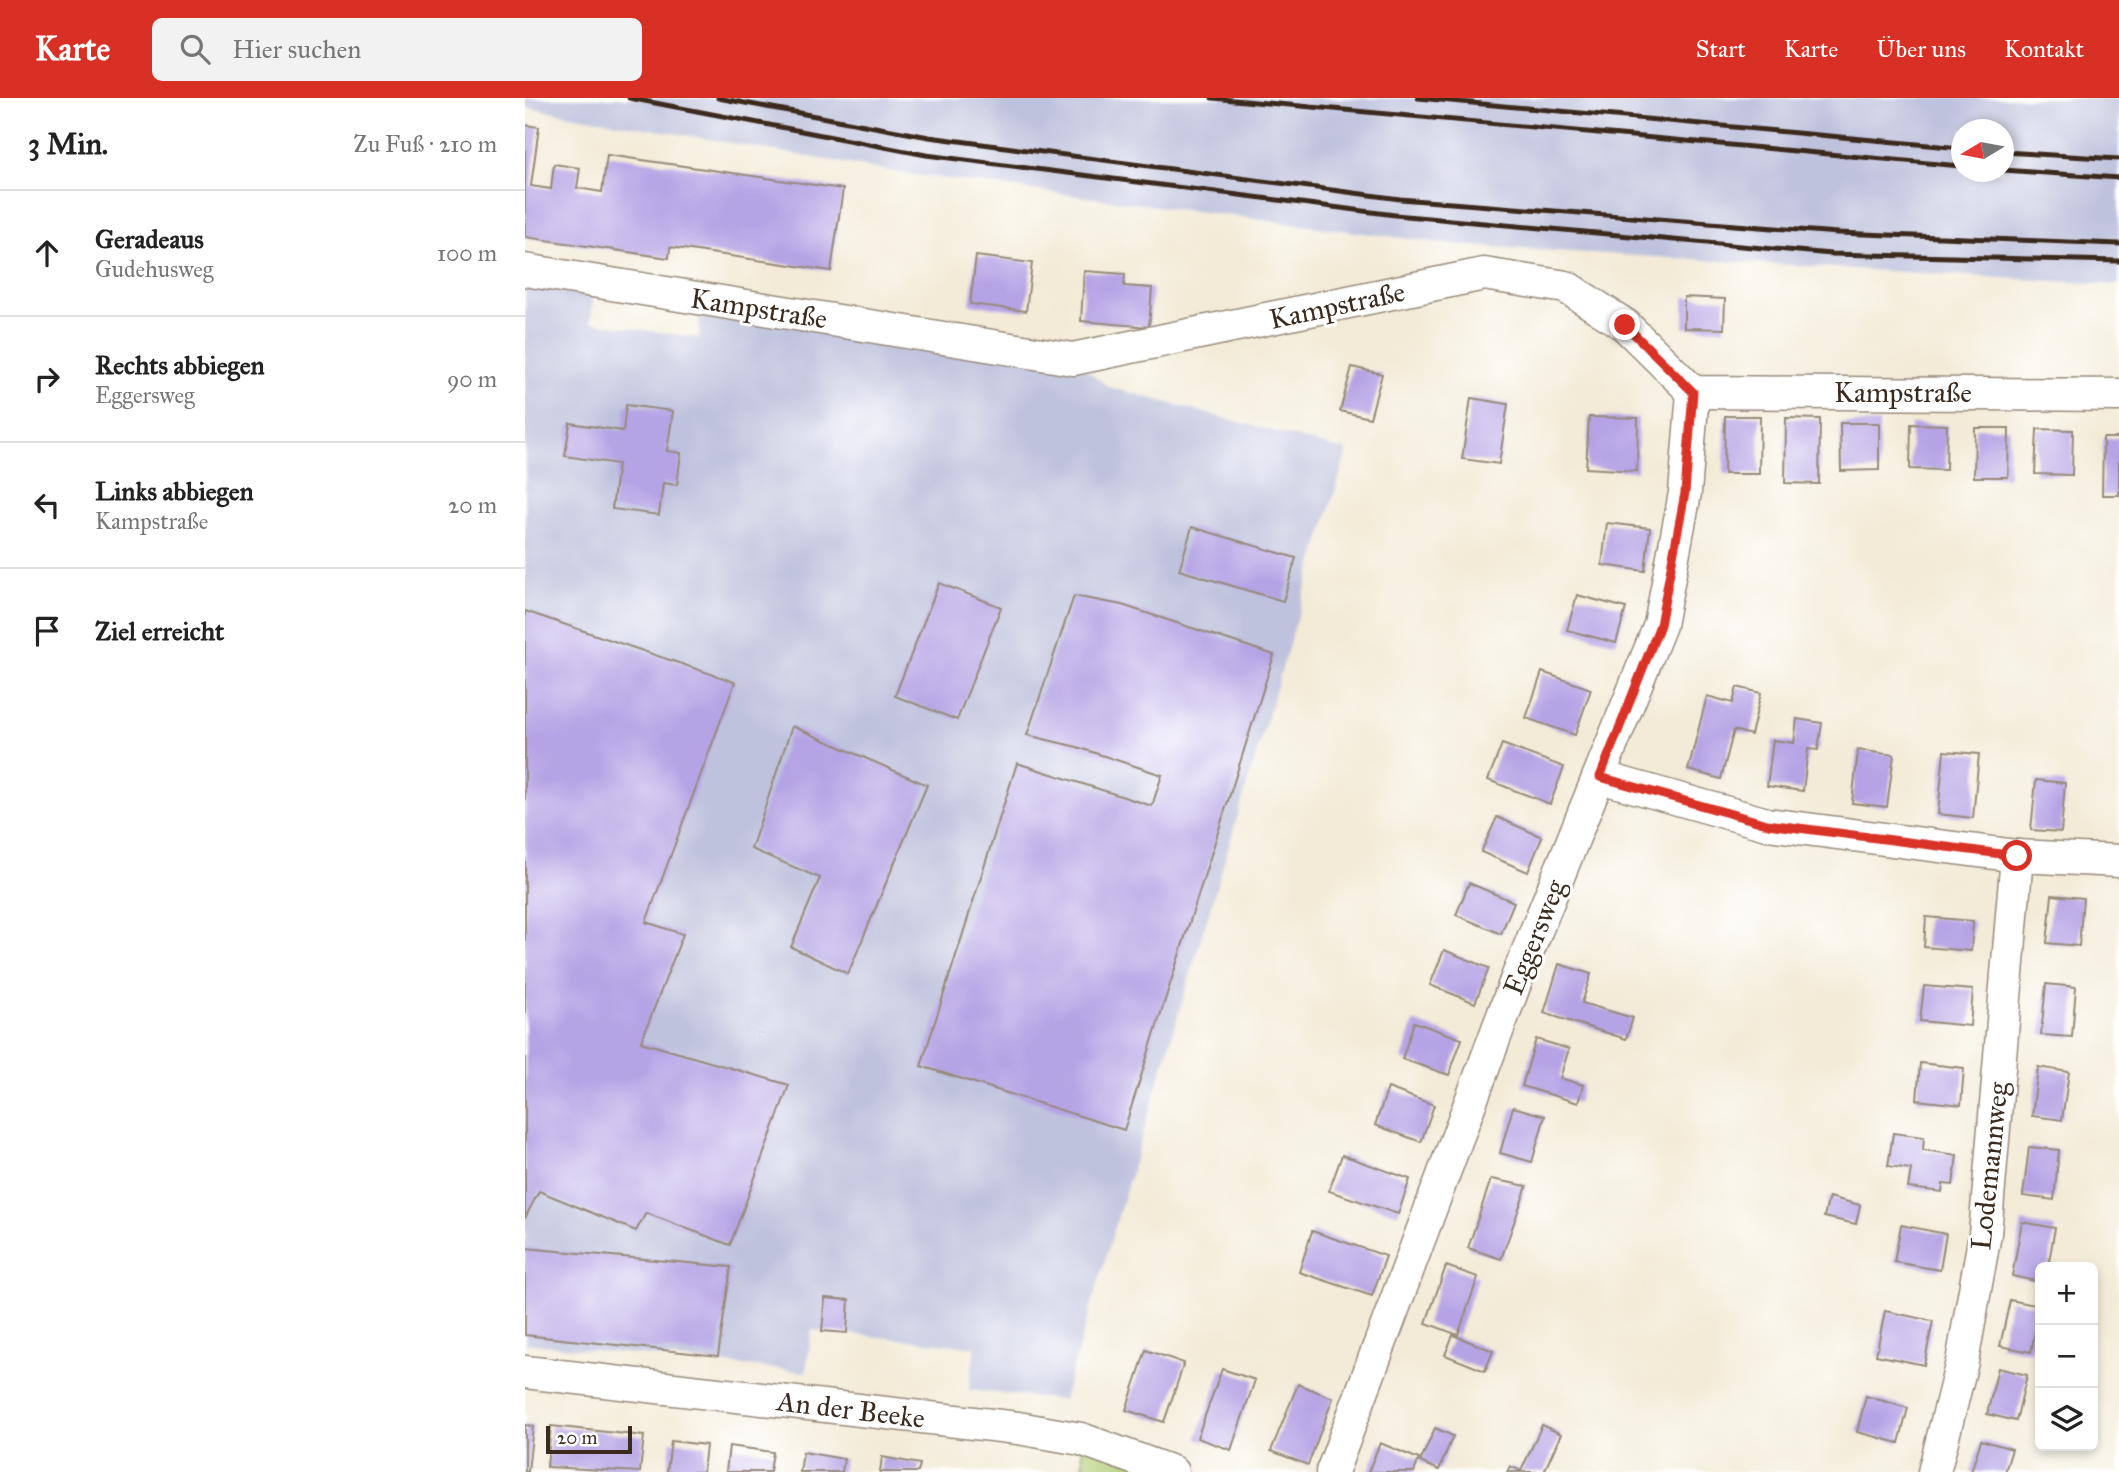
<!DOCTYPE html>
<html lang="de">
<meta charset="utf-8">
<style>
body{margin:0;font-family:"IM FELL Great Primer",serif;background:#f2f2f2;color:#222}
.controls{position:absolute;right:21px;bottom:21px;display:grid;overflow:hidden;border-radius:10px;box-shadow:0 4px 10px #0003}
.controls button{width:63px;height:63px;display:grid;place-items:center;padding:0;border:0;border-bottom:2px solid #e0e0e0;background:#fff;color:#222;font:35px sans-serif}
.compass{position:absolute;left:1426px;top:21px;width:63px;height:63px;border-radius:50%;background:#fff;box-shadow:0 4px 10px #0003;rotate:260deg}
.scale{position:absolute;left:21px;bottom:18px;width:86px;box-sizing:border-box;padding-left:7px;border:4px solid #3b2a1e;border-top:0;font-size:19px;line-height:24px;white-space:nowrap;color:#3b2a1e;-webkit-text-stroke:5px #fff;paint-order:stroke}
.stop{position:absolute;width:21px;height:21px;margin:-16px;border:5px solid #d93025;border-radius:50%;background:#fff}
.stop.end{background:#d93025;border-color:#fff;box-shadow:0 2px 7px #0008}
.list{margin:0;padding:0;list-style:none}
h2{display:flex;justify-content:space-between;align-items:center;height:91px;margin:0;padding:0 28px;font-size:30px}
h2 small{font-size:23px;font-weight:400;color:#767676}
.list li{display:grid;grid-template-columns:46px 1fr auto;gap:21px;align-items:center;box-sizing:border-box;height:126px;padding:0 28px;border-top:2px solid #e0e0e0}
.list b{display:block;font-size:26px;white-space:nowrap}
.list p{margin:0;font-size:23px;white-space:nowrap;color:#767676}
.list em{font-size:23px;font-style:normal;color:#767676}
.icon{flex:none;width:38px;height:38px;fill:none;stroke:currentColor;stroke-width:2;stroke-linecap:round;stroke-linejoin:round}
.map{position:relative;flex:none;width:1594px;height:1374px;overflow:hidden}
header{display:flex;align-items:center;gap:42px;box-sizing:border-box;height:98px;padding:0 35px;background:#d93025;color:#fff}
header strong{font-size:33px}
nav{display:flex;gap:38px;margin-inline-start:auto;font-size:24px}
.search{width:490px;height:63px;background:#f2f2f2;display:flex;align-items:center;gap:18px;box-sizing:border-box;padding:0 24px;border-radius:10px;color:#767676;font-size:26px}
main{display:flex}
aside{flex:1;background:#fff}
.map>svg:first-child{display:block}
.industrial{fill:#bfc2dd;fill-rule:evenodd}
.green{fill:#b0cd73;stroke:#767c48;stroke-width:2}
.building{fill:#b5a4e5}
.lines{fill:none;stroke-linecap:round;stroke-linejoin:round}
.street-casing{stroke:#978a7a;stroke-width:35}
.street{stroke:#fff;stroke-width:32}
.rail{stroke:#3b2a1e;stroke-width:5}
.route{stroke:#d93025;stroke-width:9}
.labels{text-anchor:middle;stroke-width:6;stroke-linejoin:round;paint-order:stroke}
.street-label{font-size:28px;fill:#3b2a1e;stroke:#fff}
</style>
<header>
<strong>Karte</strong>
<div class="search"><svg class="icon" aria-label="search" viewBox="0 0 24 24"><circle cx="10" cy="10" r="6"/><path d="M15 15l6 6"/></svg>Hier suchen</div>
<nav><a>Start</a><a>Karte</a><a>Über uns</a><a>Kontakt</a></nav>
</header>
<main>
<aside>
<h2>3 Min.<small>Zu Fuß · 210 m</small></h2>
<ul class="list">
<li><svg class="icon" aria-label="ahead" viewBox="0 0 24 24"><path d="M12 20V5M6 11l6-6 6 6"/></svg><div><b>Geradeaus</b><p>Gudehusweg</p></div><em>100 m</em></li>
<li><svg class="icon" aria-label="right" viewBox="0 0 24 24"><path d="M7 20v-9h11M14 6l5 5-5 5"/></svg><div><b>Rechts abbiegen</b><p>Eggersweg</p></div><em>90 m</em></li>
<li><svg class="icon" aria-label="left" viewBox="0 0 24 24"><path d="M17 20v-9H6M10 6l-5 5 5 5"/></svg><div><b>Links abbiegen</b><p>Kampstraße</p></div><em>20 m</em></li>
<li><svg class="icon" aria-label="arrive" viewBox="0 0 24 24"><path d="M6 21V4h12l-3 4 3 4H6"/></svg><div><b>Ziel erreicht</b></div></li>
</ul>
</aside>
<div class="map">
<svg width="1594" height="1374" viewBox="0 0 1594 1374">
<rect width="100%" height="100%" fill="#fff"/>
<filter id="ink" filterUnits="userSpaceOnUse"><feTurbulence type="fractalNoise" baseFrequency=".0143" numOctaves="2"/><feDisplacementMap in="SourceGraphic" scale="14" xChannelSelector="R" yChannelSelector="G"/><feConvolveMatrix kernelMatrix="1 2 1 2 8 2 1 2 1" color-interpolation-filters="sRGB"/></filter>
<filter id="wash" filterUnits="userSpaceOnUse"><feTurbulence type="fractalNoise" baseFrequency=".00686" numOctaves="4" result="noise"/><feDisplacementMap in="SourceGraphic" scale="28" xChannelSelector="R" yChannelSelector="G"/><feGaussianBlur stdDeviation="1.57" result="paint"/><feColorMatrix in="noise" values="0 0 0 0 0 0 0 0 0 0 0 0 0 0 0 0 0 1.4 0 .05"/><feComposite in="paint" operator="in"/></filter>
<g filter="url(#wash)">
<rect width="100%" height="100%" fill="#f3ebd7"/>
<g class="industrial">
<path d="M0 0H1594V187L931 147 376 75 0 9ZM1436 32H1478V74H1436Z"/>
<polygon points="0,171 69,183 66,224 174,240 175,200 548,261 584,289 822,353 538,1302 444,1292 450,1249 287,1232 281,1274 0,1245"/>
</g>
<polygon class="green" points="556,1341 647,1374 559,1374"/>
<g id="blocks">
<g class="building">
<polygon points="0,27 14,29 6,88 26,91 29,66 55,70 52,90 77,94 82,57 318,91 306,173 145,149 144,160 0,139"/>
<polygon points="451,158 507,165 501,213 445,206"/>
<polygon points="559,173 600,176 599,188 627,190 624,229 556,223"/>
<polygon points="1159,199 1200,201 1199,231 1159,230"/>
<polygon points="827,269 857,276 845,320 815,313"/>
<polygon points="946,300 983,306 974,366 937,361"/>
<polygon points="101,307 148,313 142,353 156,355 152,387 138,385 134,417 87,411 93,366 40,358 45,325 98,333"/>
<polygon points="1200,318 1235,318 1234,376 1199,376"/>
<polygon points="1064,319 1113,320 1112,373 1061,370"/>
<polygon points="1261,320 1295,321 1294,386 1260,385"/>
<polygon points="1315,325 1354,325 1354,372 1316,373"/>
<polygon points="1386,326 1422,327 1421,372 1385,371"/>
<polygon points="1450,330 1484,330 1483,379 1449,379"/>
<polygon points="1512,331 1548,332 1547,377 1510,376"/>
<polygon points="1578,340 1594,340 1594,397 1577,397"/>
<polygon points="1082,425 1125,430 1120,473 1077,467"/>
<polygon points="667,429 771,460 758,503 654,472"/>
<polygon points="414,485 476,509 432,622 370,598"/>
<polygon points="1052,497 1101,510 1091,545 1042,532"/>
<polygon points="549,498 597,507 749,557 599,1032 396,968 492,665 627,708 637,677 552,649 502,637"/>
<polygon points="0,513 210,584 121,824 158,836 116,944 264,987 205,1147 121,1115 111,1133 14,1093 0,1120"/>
<polygon points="1017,574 1066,591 1050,637 1001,620"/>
<polygon points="1212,589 1236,595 1226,637 1209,632 1196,681 1163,672 1182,598 1208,605"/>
<polygon points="1272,621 1297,625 1293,652 1283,651 1278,693 1242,688 1248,642 1269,645"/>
<polygon points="267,628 402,687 323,876 266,849 295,780 226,751"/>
<polygon points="977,646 1039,669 1025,706 963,682"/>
<polygon points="1333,652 1369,657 1362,709 1327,705"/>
<polygon points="1419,653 1454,656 1448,720 1413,716"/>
<polygon points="1511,682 1540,685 1536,734 1506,732"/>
<polygon points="972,719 1017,739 1003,774 956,754"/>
<polygon points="944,785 989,804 976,836 931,817"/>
<polygon points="1527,797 1558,800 1554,848 1522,845"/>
<polygon points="1401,819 1448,823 1446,853 1399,849"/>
<polygon points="919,852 964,870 950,905 905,887"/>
<polygon points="1034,866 1066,876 1057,905 1108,920 1101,941 1019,915"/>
<polygon points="1521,886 1551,889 1547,939 1516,937"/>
<polygon points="1399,888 1448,892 1445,928 1395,923"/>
<polygon points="889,924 937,941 924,977 877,961"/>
<polygon points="1011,941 1044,951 1035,980 1058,987 1053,1005 997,988"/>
<polygon points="1395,965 1439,970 1436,1007 1392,1002"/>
<polygon points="1513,969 1544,974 1537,1022 1507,1018"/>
<polygon points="863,990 909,1007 896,1044 850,1027"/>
<polygon points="988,1009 1020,1018 1007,1064 975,1055"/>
<polygon points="1368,1035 1399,1039 1398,1052 1432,1057 1428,1087 1418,1086 1417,1094 1383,1090 1386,1071 1363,1068"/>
<polygon points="1504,1049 1534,1052 1529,1102 1498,1098"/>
<polygon points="817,1057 885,1081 873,1116 804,1093"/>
<polygon points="966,1081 1002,1088 976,1161 943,1150"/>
<polygon points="1304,1099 1335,1107 1331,1126 1299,1119"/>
<polygon points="1497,1124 1530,1130 1523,1169 1515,1169 1515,1184 1487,1178"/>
<polygon points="1376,1127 1421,1136 1415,1172 1369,1164"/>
<polygon points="787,1133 861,1158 847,1198 774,1174"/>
<polygon points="0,1150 206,1169 193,1258 0,1237"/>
<polygon points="921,1168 953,1179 933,1237 901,1225"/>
<polygon points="300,1200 324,1202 322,1235 297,1233"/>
<polygon points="1485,1202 1515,1208 1506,1254 1475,1248"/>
<polygon points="1360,1213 1408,1223 1399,1267 1351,1257"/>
<polygon points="928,1237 968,1253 960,1273 920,1257"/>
<polygon points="621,1252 659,1265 639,1324 601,1312"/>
<polygon points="1473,1270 1502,1277 1491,1323 1462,1316"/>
<polygon points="697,1271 730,1282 706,1352 672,1340"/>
<polygon points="773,1286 808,1300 783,1367 746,1353"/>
<polygon points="1341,1298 1383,1310 1374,1345 1332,1334"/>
<polygon points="0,1327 8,1328 3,1374 0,1374"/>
<polygon points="1017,1327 1036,1336 1019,1374 982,1374 985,1368 996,1373"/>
<polygon points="26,1328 119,1338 115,1374 22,1369"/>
<polygon points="910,1330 928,1338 914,1372 895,1364"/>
<polygon points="1456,1342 1487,1351 1480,1374 1446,1374"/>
<polygon points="146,1343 181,1347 178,1374 142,1374"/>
<polygon points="855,1345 894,1361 889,1374 843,1374"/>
<polygon points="204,1348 248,1354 245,1374 201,1374"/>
<polygon points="278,1354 319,1361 317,1374 275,1374"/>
<polygon points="357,1359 395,1366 393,1374 355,1374"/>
</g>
</g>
</g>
<g filter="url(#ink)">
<use href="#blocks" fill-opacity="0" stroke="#978a7a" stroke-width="2"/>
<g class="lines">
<g class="street-casing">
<g id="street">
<polyline points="0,172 548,261 959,176 1041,189 1100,227 1168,294 1594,297"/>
<polyline points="1075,679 1242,726 1492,758 1594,763"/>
<polyline points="0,1274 493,1330 556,1341 647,1374"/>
<polyline points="807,1374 992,880 1135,527 1160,395 1168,294"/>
<polyline points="1409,1374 1437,1264 1460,1136 1492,758"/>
</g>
</g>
<use href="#street" class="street"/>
<g class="rail">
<polyline points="104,0 401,57 870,117 1306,156 1594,163"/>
<polyline points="193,0 404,39 875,101 1313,135 1594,146"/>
<polyline points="687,0 1436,68"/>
<polyline points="893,0 1436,50"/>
<polyline points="1478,54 1594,61"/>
<polyline points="1478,72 1594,80"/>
</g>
</g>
</g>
<g class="lines" filter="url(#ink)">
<polyline class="route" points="1100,227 1168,294 1160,395 1135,527 1075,679 1242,726 1492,758"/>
</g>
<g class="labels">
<g class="street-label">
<text transform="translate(812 207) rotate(-12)" y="10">Kampstraße</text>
<text transform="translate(234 210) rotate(9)" y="10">Kampstraße</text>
<text x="1378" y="304">Kampstraße</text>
<text transform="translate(1009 839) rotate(-68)" y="10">Eggersweg</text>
<text transform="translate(1464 1068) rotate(-84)" y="10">Lodemannweg</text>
<text transform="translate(326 1311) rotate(7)" y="10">An der Beeke</text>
</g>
</g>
</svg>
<div class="controls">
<button>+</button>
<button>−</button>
<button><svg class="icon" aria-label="layers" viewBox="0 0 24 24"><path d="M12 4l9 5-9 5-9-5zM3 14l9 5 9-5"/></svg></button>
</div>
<svg class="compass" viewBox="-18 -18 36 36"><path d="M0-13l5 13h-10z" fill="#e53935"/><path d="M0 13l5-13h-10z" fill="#767676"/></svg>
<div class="scale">20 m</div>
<div class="stop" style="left:1492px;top:758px"></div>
<div class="stop end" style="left:1100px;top:227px"></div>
</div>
</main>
